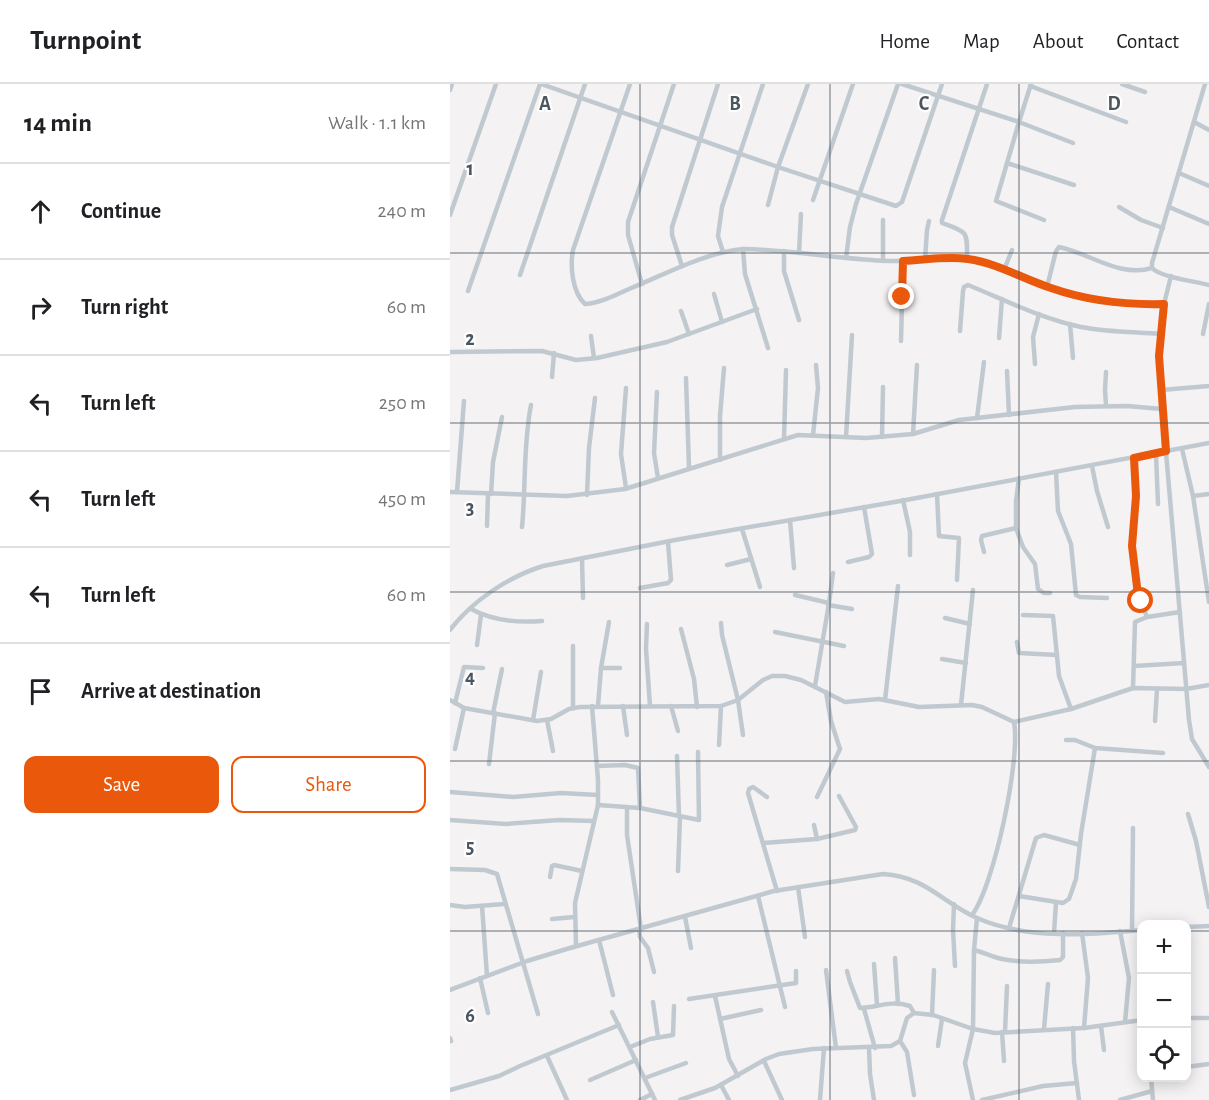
<!DOCTYPE html>
<meta charset="utf-8">
<style>
body{margin:0;font-family:"Alegreya Sans",sans-serif;background:#f2f2f2;color:#202124}
.controls{position:absolute;right:18px;bottom:18px;display:grid;overflow:hidden;border-radius:12px;box-shadow:0 3px 15px #0003}
.controls button{width:54px;height:54px;display:grid;place-items:center;padding:0;border:0;border-bottom:2px solid #e0e0e0;background:#fff;color:#202124;font:30px sans-serif}
.stop{position:absolute;width:18px;height:18px;margin:-14px;border:4px solid #ea580c;border-radius:50%;background:#fff}
.stop.end{background:#ea580c;border-color:#fff;box-shadow:0 2px 6px #0008}
.list{margin:0;padding:0;list-style:none}
h2{display:flex;justify-content:space-between;align-items:center;height:78px;margin:0;padding:0 24px;font-size:26px}
h2 small{font-size:20px;font-weight:400;color:#757577}
.list li{display:grid;grid-template-columns:39px 1fr auto;gap:18px;align-items:center;box-sizing:border-box;height:96px;padding:0 24px;border-top:2px solid #e0e0e0}
.list b{display:block;font-size:22px;white-space:nowrap}
.list em{font-size:20px;font-style:normal;color:#757577}
.actions{display:flex;gap:12px;padding:18px 24px}
.actions a{flex:1;padding:14px 0;border:2px solid #ea580c;border-radius:12px;text-align:center;font-size:21px;color:#ea580c}
.actions .main{background:#ea580c;color:#fff}
.icon{flex:none;width:33px;height:33px;fill:none;stroke:currentColor;stroke-width:2;stroke-linecap:round;stroke-linejoin:round}
.map{position:relative;flex:none;width:759px;height:1016px;overflow:hidden}
header{display:flex;align-items:center;gap:36px;box-sizing:border-box;height:84px;padding:0 30px;background:#fff;border-bottom:2px solid #e0e0e0}
header strong{font-size:28px}
nav{display:flex;gap:33px;margin-inline-start:auto;font-size:21px}
main{display:flex}
aside{flex:1;background:#fff}
.map>svg:first-child{display:block}
.lines{fill:none;stroke-linecap:round;stroke-linejoin:round}
.street{stroke:#c1c9d0;stroke-width:4.5}
.route{stroke:#ea580c;stroke-width:8}
.grid{fill:none;stroke:#4b555f;stroke-width:1.5;stroke-opacity:0.55}
.grid-label{font-size:20px;text-anchor:middle;font-weight:bold;fill:#4b555f;stroke:#fff;stroke-width:4.5;stroke-linejoin:round;paint-order:stroke}
</style>
<header>
<strong>Turnpoint</strong>
<nav><a>Home</a><a>Map</a><a>About</a><a>Contact</a></nav>
</header>
<main>
<aside>
<h2>14 min<small>Walk · 1.1 km</small></h2>
<ul class="list">
<li><svg class="icon" aria-label="ahead" viewBox="0 0 24 24"><path d="M12 20V5M6 11l6-6 6 6"/></svg><div><b>Continue</b></div><em>240 m</em></li>
<li><svg class="icon" aria-label="right" viewBox="0 0 24 24"><path d="M7 20v-9h11M14 6l5 5-5 5"/></svg><div><b>Turn right</b></div><em>60 m</em></li>
<li><svg class="icon" aria-label="left" viewBox="0 0 24 24"><path d="M17 20v-9H6M10 6l-5 5 5 5"/></svg><div><b>Turn left</b></div><em>250 m</em></li>
<li><svg class="icon" aria-label="left" viewBox="0 0 24 24"><path d="M17 20v-9H6M10 6l-5 5 5 5"/></svg><div><b>Turn left</b></div><em>450 m</em></li>
<li><svg class="icon" aria-label="left" viewBox="0 0 24 24"><path d="M17 20v-9H6M10 6l-5 5 5 5"/></svg><div><b>Turn left</b></div><em>60 m</em></li>
<li><svg class="icon" aria-label="arrive" viewBox="0 0 24 24"><path d="M6 21V4h12l-3 4 3 4H6"/></svg><div><b>Arrive at destination</b></div></li>
</ul>
<div class="actions"><a class="main">Save</a><a>Share</a></div>
</aside>
<div class="map">
<svg width="759" height="1016" viewBox="0 0 759 1016">
<rect width="100%" height="100%" fill="#f4f2f2"/>
<g class="lines">
<g class="street">
<polyline points="91,0 328,83 446,122 452,118 492,0"/>
<path d="M180 0 123 166C120 182 122 208 135 220 150 219 166 211 179 205 216 190 253 169 293 165 342 166 390 175 439 177 469 178 500 170 530 177 555 183 578 197 602 205 639 217 676 220 714 220"/>
<polyline points="452,0 569,38 581,0"/>
<polyline points="672,0 695,8"/>
<polyline points="580,2 676,38"/>
<polyline points="0,6 2,0"/>
<polyline points="744,38 759,46"/>
<polyline points="557,79 624,101"/>
<polyline points="729,89 759,102"/>
<polyline points="363,116 403,0"/>
<polyline points="318,121 328,83 358,0"/>
<polyline points="669,123 691,136 713,144"/>
<polyline points="719,123 759,140"/>
<polyline points="0,131 46,0"/>
<polyline points="594,136 546,117 569,38 623,59"/>
<polyline points="293,165 295,190 318,264"/>
<polyline points="334,167 334,187 349,236"/>
<polyline points="273,168 268,152 272,123 313,0"/>
<polyline points="349,169 351,130"/>
<polyline points="396,174 400,143 406,120 448,0"/>
<path d="M517 175C517 147 519 149 492 139V136L537 0"/>
<polyline points="475,176 477,146 479,137"/>
<polyline points="433,177 433,136"/>
<polyline points="232,182 222,151 222,143 268,0"/>
<polyline points="702,184 702,179 755,0"/>
<polyline points="554,186 562,166"/>
<polyline points="70,191 135,0"/>
<polyline points="721,192 714,220 709,272 713,333 739,636 742,655 759,683"/>
<polyline points="192,200 178,151 178,138 224,0"/>
<path d="M597 203 606 167 609 163C639 169 670 194 702 184 712 194 745 197 759 201"/>
<polyline points="18,207 90,0"/>
<polyline points="264,210 272,238"/>
<polyline points="231,227 239,250"/>
<polyline points="620,240 623,274"/>
<path d="M510 247 513 207 514 203 518 201C555 216 592 235 631 243 657 248 684 248 710 250"/>
<polyline points="753,250 759,220"/>
<polyline points="141,252 144,274"/>
<polyline points="549,254 552,215"/>
<polyline points="451,257 453,177"/>
<polyline points="0,268 92,267 126,276 147,274 217,258 307,225"/>
<polyline points="585,280 583,253 589,230"/>
<polyline points="557,287 559,331"/>
<polyline points="656,288 655,306 656,321"/>
<polyline points="102,293 104,269"/>
<polyline points="236,294 239,384"/>
<polyline points="711,306 759,302"/>
<polyline points="207,308 204,369 208,394"/>
<polyline points="527,334 534,278"/>
<polyline points="463,350 467,281"/>
<polyline points="363,351 368,304 366,281"/>
<polyline points="396,353 402,251"/>
<polyline points="432,353 433,303"/>
<polyline points="334,355 336,286"/>
<polyline points="732,365 743,412 759,518"/>
<polyline points="706,370 708,420"/>
<polyline points="684,374 686,412 682,462 688,511 697,533"/>
<polyline points="270,376 270,332 274,284"/>
<polyline points="642,382 647,407 658,443"/>
<polyline points="606,388 608,427 621,460 626,511 630,513 657,514"/>
<polyline points="569,394 566,417 566,444 573,463 585,480 588,505 594,509 600,509"/>
<polyline points="176,404 171,370 176,304"/>
<polyline points="0,408 117,412 175,405 348,351 416,354 463,350 509,336 625,323 677,322 712,325"/>
<polyline points="7,408 14,317"/>
<polyline points="41,410 43,378 52,333"/>
<polyline points="487,410 489,452 509,454 507,496"/>
<polyline points="137,411 139,364 145,314"/>
<polyline points="743,412 759,410"/>
<polyline points="453,416 460,448 460,471"/>
<polyline points="340,436 344,484"/>
<polyline points="37,442 38,410"/>
<path d="M72 443C76 403 73 361 81 321"/>
<polyline points="292,445 310,503"/>
<polyline points="534,468 531,456 532,452 566,444"/>
<polyline points="132,474 133,514"/>
<polyline points="398,478 419,473 422,470 414,423"/>
<polyline points="277,481 301,475"/>
<polyline points="190,504 218,499 221,496 218,458"/>
<polyline points="345,511 379,519 365,602"/>
<polyline points="379,519 383,489"/>
<polyline points="378,521 402,525"/>
<path d="M21 525C43 537 67 539 92 537"/>
<polyline points="573,531 603,532 609,592 621,625"/>
<polyline points="495,534 520,540"/>
<polyline points="271,539 272,551 288,616 293,651"/>
<polyline points="197,540 196,565 200,622"/>
<polyline points="231,545 244,595 247,623"/>
<path d="M0 546C22 517 58 493 93 482L225 456 456 416 759 359"/>
<polyline points="325,548 394,562"/>
<polyline points="567,558 569,569 607,571"/>
<polyline points="27,561 31,531"/>
<polyline points="123,562 123,624"/>
<polyline points="492,575 516,579"/>
<polyline points="684,582 734,579"/>
<polyline points="151,584 170,584"/>
<polyline points="683,604 685,538 697,533 730,528"/>
<polyline points="0,616 14,624 87,637 101,635 119,625 130,623 271,622 288,616 313,596 322,592 335,592 351,596 395,618 429,615 469,623 522,621 532,623 564,638 621,625 683,604 736,605 759,601"/>
<polyline points="435,616 448,502"/>
<polyline points="5,619 14,583 33,584"/>
<polyline points="511,621 523,506"/>
<polyline points="148,622 151,584 159,538"/>
<polyline points="173,622 177,651"/>
<polyline points="221,622 228,647"/>
<polyline points="43,629 52,585"/>
<polyline points="83,636 91,588"/>
<polyline points="97,636 103,667"/>
<polyline points="705,637 707,605"/>
<polyline points="616,656 625,656 645,664 713,669"/>
<polyline points="269,661 271,622"/>
<polyline points="5,665 14,624"/>
<polyline points="227,672 229,732"/>
<polyline points="39,680 45,629"/>
<polyline points="147,682 175,681 188,684 190,724"/>
<polyline points="0,708 63,713 111,709 148,711"/>
<polyline points="317,713 303,703 299,705 298,709 327,807"/>
<polyline points="367,713 390,665 381,637 376,608"/>
<polyline points="148,721 190,724 249,736 248,668"/>
<polyline points="177,723 177,751 191,845"/>
<polyline points="738,730 746,757 759,823"/>
<polyline points="0,736 56,740 109,736 144,737"/>
<polyline points="364,741 367,755"/>
<polyline points="313,759 367,755 405,746 406,743 389,712"/>
<polyline points="0,785 35,786 47,790 88,930"/>
<polyline points="228,787 230,733"/>
<polyline points="100,793 102,782 104,781 132,787"/>
<polyline points="348,803 355,853"/>
<polyline points="308,812 335,923"/>
<polyline points="569,812 613,819 619,815 626,795 631,750 645,664"/>
<polyline points="504,820 503,846 505,882"/>
<polyline points="0,821 15,823 54,820"/>
<polyline points="32,822 37,892"/>
<path d="M522 831C544 802 571 674 564 638"/>
<polyline points="235,833 241,864"/>
<polyline points="102,835 124,833"/>
<polyline points="736,843 759,842"/>
<polyline points="559,844 586,754 594,751 630,761"/>
<polyline points="189,845 190,853 198,864 204,888"/>
<polyline points="670,847 679,894 675,938"/>
<polyline points="682,847 683,744"/>
<polyline points="604,849 606,819"/>
<polyline points="632,849 638,894 634,944"/>
<polyline points="149,856 163,911"/>
<polyline points="126,862 125,819 148,721 148,696 142,622"/>
<path d="M524 866C533 868 542 873 552 875 571 879 591 878 610 876L613 873V849"/>
<polyline points="445,874 448,920"/>
<polyline points="424,880 427,921"/>
<polyline points="376,886 386,964"/>
<path d="M397 887 400 898 410 924C429 923 440 916 460 922L464 929"/>
<polyline points="30,894 38,929"/>
<path d="M0 906 77 877 120 864 324 807 433 790C477 793 491 818 527 834 577 856 639 851 692 846"/>
<polyline points="265,912 279,975 288,992"/>
<polyline points="239,915 346,899 346,887"/>
<polyline points="203,918 208,953"/>
<polyline points="414,925 425,964"/>
<polyline points="162,928 205,1016"/>
<polyline points="482,931 484,886"/>
<polyline points="736,934 759,934"/>
<polyline points="270,935 311,926"/>
<polyline points="651,942 654,966"/>
<polyline points="623,944 624,977 629,1016"/>
<polyline points="594,945 598,900"/>
<polyline points="552,948 554,977"/>
<polyline points="555,948 557,902"/>
<polyline points="0,954 1,957"/>
<polyline points="450,957 457,968 464,1011"/>
<polyline points="488,962 492,935"/>
<polyline points="180,963 200,955 223,951 224,922"/>
<polyline points="419,964 420,990 424,1016"/>
<polyline points="97,972 117,1016"/>
<polyline points="314,977 332,1016"/>
<polyline points="736,983 759,980"/>
<polyline points="195,994 236,979"/>
<polyline points="701,994 703,1016"/>
<polyline points="140,996 186,976"/>
<polyline points="271,1001 279,1016"/>
<polyline points="0,1006 49,992 70,982 169,941"/>
<polyline points="190,1016 202,1010"/>
<polyline points="230,1016 265,1004 316,975 329,970 363,965 441,962 450,957 457,934 464,929 483,931 523,945 545,949 634,944 692,936"/>
<polyline points="370,1016 374,964"/>
<polyline points="523,1016 515,979 523,945 524,866 527,834"/>
<polyline points="532,1016 593,1002 627,999"/>
<polyline points="670,1016 702,1007"/>
</g>
</g>
<g class="lines">
<path class="route" d="M452 213 453 177C475 176 496 172 518 175 547 179 573 195 601 204 638 217 675 221 714 220L709 272 716 367 684 374 686 412 682 462 688 511 691 517"/>
</g>
<path class="grid" d="M190 0V1016M380 0V1016M569 0V1016M0 169H759M0 339H759M0 508H759M0 677H759M0 847H692M736 847H759"/>
<g class="grid-label">
<text x="95" y="26">A</text>
<text x="285" y="26">B</text>
<text x="474" y="26">C</text>
<text x="664" y="26">D</text>
<text x="20" y="91">1</text>
<text x="20" y="261">2</text>
<text x="20" y="430">3</text>
<text x="20" y="599">4</text>
<text x="20" y="769">5</text>
<text x="20" y="938">6</text>
</g>
</svg>
<div class="controls">
<button>+</button>
<button>−</button>
<button><svg class="icon" aria-label="locate" viewBox="0 0 24 24"><circle cx="12" cy="12" r="6"/><path d="M12 2v4M12 18v4M2 12h4M18 12h4"/></svg></button>
</div>
<div class="stop" style="left:691px;top:517px"></div>
<div class="stop end" style="left:452px;top:213px"></div>
</div>
</main>
